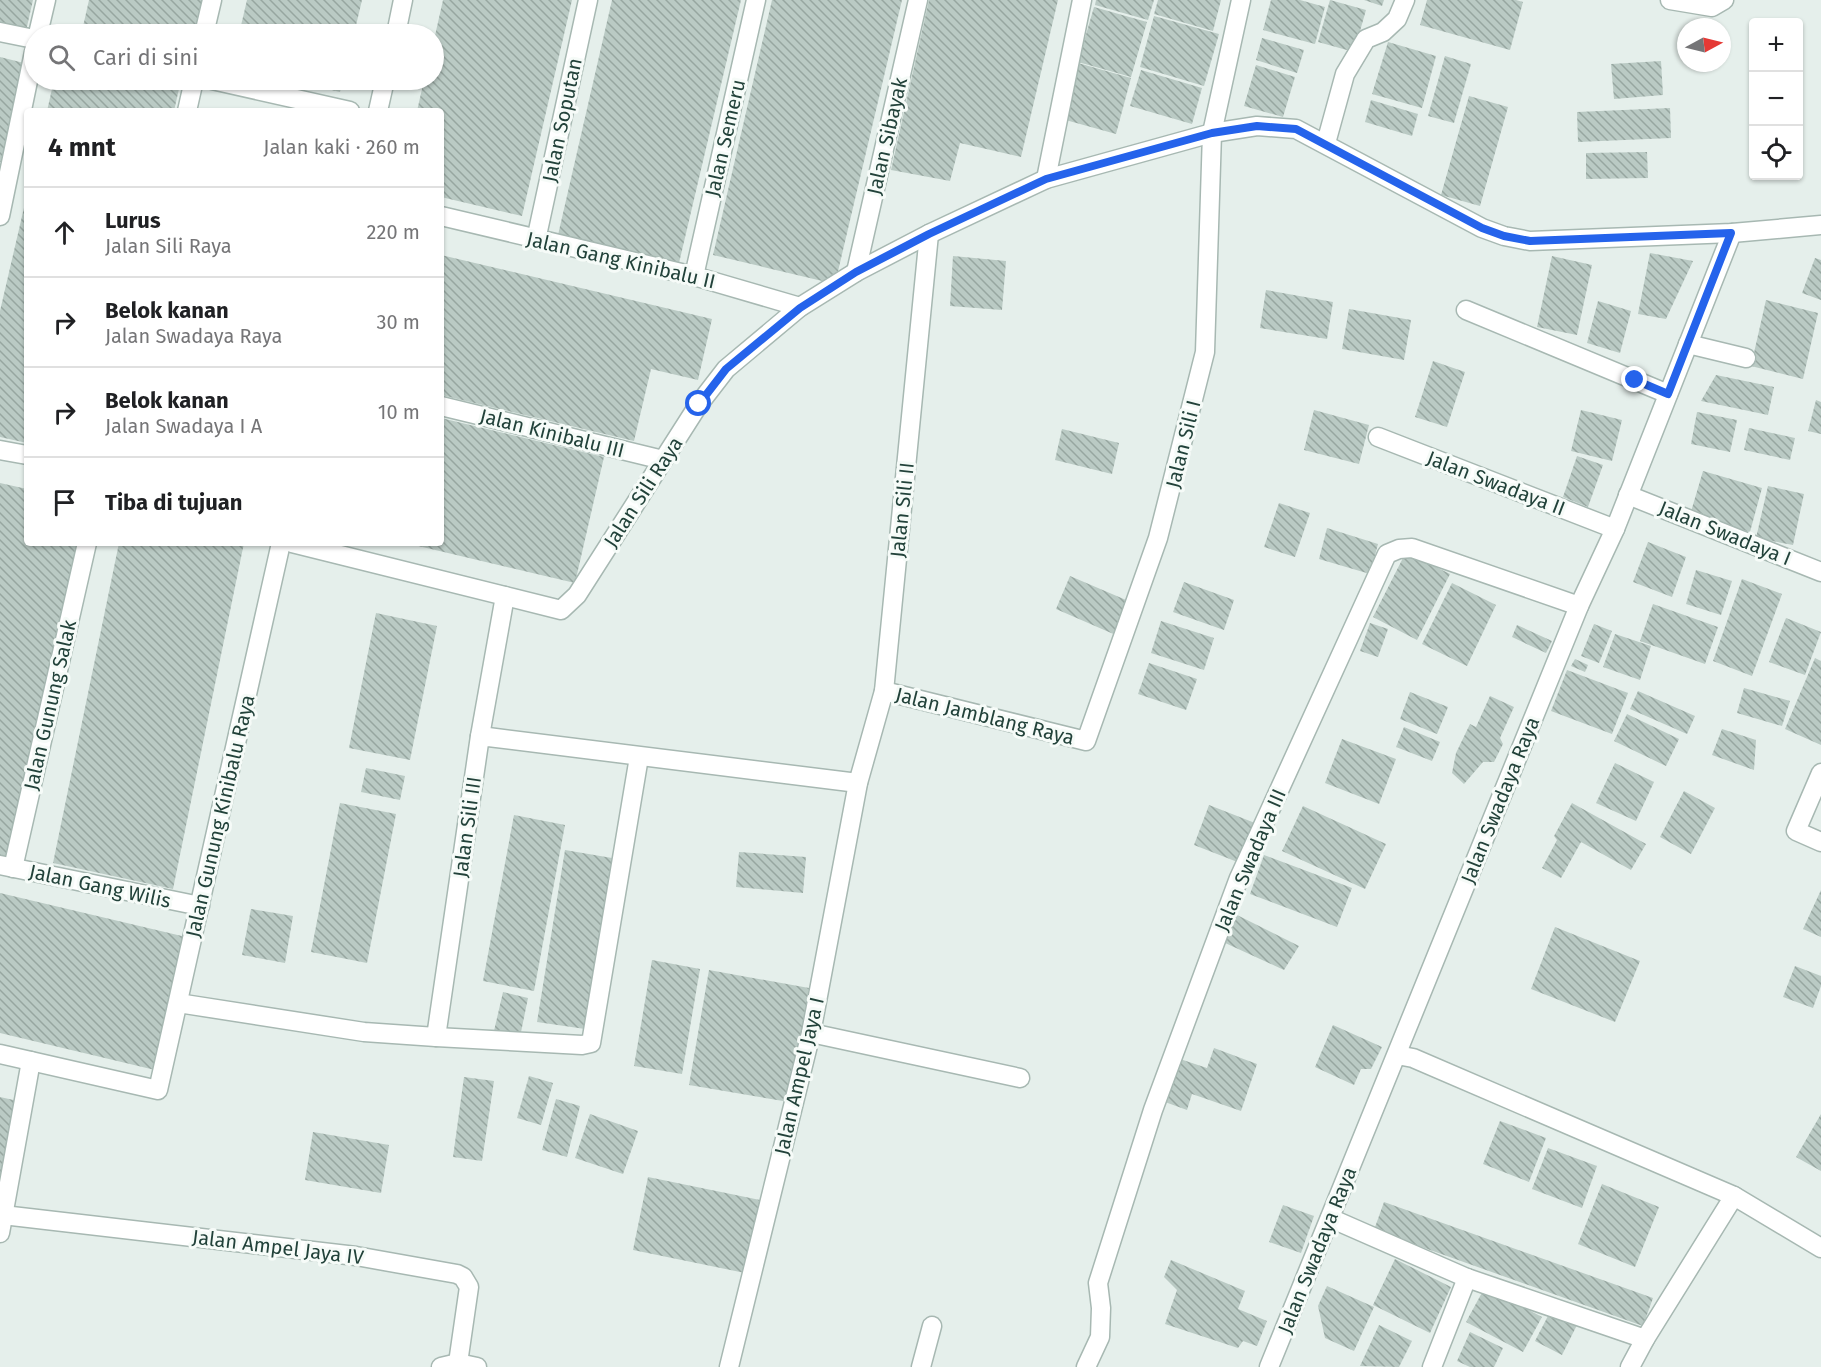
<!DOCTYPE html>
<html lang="id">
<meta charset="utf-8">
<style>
body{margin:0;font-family:"Fira Sans",sans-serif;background:#f2f2f2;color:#202124}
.controls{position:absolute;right:18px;top:18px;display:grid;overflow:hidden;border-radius:6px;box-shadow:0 2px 4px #0004}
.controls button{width:54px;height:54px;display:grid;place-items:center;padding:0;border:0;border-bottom:2px solid #e0e0e0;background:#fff;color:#202124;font:30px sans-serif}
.compass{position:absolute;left:1677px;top:18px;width:54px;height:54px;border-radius:50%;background:#fff;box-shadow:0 2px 4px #0004;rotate:83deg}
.stop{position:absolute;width:18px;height:18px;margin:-14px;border:4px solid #2563eb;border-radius:50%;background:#fff}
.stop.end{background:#2563eb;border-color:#fff;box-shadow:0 2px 6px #0008}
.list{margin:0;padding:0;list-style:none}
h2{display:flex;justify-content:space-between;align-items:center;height:78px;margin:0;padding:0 24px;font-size:26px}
h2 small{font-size:20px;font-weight:400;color:#757577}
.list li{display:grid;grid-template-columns:39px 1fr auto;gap:18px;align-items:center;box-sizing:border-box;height:90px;padding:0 24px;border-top:2px solid #e0e0e0}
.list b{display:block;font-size:22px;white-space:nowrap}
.list p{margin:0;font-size:20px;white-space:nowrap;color:#757577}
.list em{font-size:20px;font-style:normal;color:#757577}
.icon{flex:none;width:33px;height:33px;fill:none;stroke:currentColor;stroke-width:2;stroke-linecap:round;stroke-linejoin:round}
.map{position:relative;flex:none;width:1821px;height:1367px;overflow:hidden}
.search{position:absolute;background:#fff;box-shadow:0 2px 4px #0004;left:24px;top:24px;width:420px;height:66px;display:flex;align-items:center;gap:15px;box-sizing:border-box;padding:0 21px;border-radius:33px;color:#757577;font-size:22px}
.panel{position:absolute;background:#fff;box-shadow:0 2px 4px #0004;left:24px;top:108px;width:420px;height:438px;border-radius:6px}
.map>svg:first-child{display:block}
.building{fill:url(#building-back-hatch)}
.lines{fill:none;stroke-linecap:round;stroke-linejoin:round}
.minor-casing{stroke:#a7b8b2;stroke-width:21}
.minor{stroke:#fff;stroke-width:18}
.route{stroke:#2563eb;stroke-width:8}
.labels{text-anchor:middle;stroke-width:6;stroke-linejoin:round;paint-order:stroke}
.street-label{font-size:20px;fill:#22423a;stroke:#f6fbf8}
</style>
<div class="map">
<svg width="1821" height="1367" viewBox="0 0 1821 1367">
<defs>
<pattern id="building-back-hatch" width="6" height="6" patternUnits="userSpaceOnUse" patternTransform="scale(1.5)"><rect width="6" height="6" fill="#bacac4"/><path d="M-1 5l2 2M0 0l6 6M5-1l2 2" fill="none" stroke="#97a6a0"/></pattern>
</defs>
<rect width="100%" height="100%" fill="#e5efeb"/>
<g class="building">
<polygon points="0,0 33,0 26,31 0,25"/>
<polygon points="89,0 203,0 195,34 99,34 82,31"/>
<polygon points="247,0 362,0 354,34 239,34"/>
<polygon points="443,0 572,0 522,216 441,197 441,111 417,111 424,80 434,80 434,40"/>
<polygon points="612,0 741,0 679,263 558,235"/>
<polygon points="772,0 902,0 835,284 713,255"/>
<polygon points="929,0 1058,0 1021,157 960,143 950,181 891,170"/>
<polygon points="1096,0 1154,0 1148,20 1095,5"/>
<polygon points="1158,0 1221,0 1213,31 1154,14"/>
<polygon points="1271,0 1300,0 1325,7 1315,44 1263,30"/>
<polygon points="1330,0 1366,10 1354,52 1318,42"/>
<polygon points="1364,0 1384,0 1382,6"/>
<polygon points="1427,0 1516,0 1523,2 1510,50 1420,25"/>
<polygon points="1094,7 1147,22 1131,77 1078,62"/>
<polygon points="1154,16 1219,34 1204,86 1140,67"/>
<polygon points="1262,38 1304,50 1297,73 1256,60"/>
<polygon points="1388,42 1436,56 1422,108 1372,94"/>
<polygon points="1445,56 1471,64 1454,123 1428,116"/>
<polygon points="0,57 24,63 1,162 0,162"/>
<polygon points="1661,61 1663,95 1614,99 1611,64"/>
<polygon points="1078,63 1131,78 1116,134 1062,119"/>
<polygon points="1256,65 1295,77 1283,117 1244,106"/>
<polygon points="1141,70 1202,88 1192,124 1130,106"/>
<polygon points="54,80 181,80 174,111 47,111"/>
<polygon points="290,80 343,80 340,92"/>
<polygon points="1469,96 1508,107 1480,206 1441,195"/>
<polygon points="1371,100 1418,114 1412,136 1365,122"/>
<polygon points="1670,108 1671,138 1578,142 1577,112"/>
<polygon points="1647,152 1648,178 1586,179 1586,153"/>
<polygon points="26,199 27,199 27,443 0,437 0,311"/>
<polygon points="1650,253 1693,261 1666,319 1638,314"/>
<polygon points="441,255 712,319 698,380 651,369 634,441 441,395"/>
<polygon points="953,256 1006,261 1002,310 950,306"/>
<polygon points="1552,256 1592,265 1577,335 1537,327"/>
<polygon points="1815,258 1821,260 1821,300 1802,293"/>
<polygon points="1266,290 1333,302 1327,339 1260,328"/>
<polygon points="1766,300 1818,313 1803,379 1751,366"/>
<polygon points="1598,301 1631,311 1620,353 1587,343"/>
<polygon points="1349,309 1411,320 1404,360 1342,349"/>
<polygon points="1433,361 1465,372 1447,427 1415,417"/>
<polygon points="1716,375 1774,387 1768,415 1701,401"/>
<polygon points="1816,400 1821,402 1821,434 1808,431"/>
<polygon points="1314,410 1369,425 1359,464 1304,450"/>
<polygon points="1581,410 1622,420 1612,461 1571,451"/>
<polygon points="1697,412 1737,420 1730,452 1691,444"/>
<polygon points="441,418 604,457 575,583 410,544 441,543"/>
<polygon points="1749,428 1795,438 1790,460 1744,450"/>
<polygon points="1062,429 1119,443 1112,474 1055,460"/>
<polygon points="1577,456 1603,465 1588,507 1563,497"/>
<polygon points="1703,471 1762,488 1750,532 1690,515"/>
<polygon points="0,483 27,489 27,543 85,543 11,863 0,860"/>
<polygon points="1768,486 1804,494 1793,545 1756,538"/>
<polygon points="1279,503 1310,513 1295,557 1264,547"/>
<polygon points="1327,528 1378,544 1370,574 1319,559"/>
<polygon points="1648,542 1686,557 1672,597 1633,582"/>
<polygon points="119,543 244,543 173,889 53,863"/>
<polygon points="1406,552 1450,574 1417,640 1373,617"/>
<polygon points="1696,570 1732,581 1721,615 1686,604"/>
<polygon points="1070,576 1133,603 1118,636 1056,609"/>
<polygon points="1742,579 1782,594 1752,676 1713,661"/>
<polygon points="1184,582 1234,600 1224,630 1173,612"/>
<polygon points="1452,583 1496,605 1467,666 1422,644"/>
<polygon points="1653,604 1718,627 1705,664 1640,641"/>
<polygon points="376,613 437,626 410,760 349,748"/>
<polygon points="1786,618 1821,632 1805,675 1769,662"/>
<polygon points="1161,621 1214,638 1204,670 1151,653"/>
<polygon points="1370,623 1388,629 1378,657 1360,651"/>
<polygon points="1594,624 1612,631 1599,663 1581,656"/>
<polygon points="1517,625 1552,641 1546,653 1512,637"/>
<polygon points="1615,634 1651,646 1640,680 1603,667"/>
<polygon points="1815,658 1821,661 1821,745 1785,729"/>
<polygon points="1575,659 1588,665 1585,672 1571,666"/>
<polygon points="1149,663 1197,679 1186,710 1138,694"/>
<polygon points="1567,670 1628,693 1612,734 1551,711"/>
<polygon points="1744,688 1790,701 1782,726 1737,713"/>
<polygon points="1638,691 1695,716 1687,734 1630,709"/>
<polygon points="1410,692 1448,707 1437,734 1400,719"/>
<polygon points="1490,696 1514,707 1500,738 1503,744 1494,762 1483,762 1464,784 1452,773 1456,753 1470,724 1476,727"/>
<polygon points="1627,714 1679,739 1666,766 1614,741"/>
<polygon points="1404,727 1440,742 1432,761 1396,747"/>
<polygon points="1722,729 1756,740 1754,770 1712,755"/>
<polygon points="1342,739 1396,759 1379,804 1325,783"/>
<polygon points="1615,763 1654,782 1636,821 1596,803"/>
<polygon points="366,768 405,776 400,800 361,792"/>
<polygon points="1684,791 1715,808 1691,854 1660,837"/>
<polygon points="340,803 396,814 367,963 311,952"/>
<polygon points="1572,803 1646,844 1631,870 1581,842 1561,878 1542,868 1557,840 1554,836"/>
<polygon points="1209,805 1255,823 1240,863 1194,845"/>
<polygon points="1303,806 1386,844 1365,889 1282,851"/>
<polygon points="514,815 565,825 534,991 483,981"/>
<polygon points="565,850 612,858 585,1029 537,1022"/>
<polygon points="739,852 806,857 803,893 736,887"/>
<polygon points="1264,855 1352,888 1337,927 1250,894"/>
<polygon points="1821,890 1821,937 1803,929"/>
<polygon points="0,893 186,937 155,1070 0,1033"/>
<polygon points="251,909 293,916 285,963 242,955"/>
<polygon points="1235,914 1299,946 1284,970 1223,942"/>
<polygon points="1555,927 1640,961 1615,1022 1531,989"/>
<polygon points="652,960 700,969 682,1074 634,1066"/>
<polygon points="1795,966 1821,976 1821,986 1813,1008 1783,997"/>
<polygon points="709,970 809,988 789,1102 689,1085"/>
<polygon points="503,992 528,998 520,1037 494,1031"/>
<polygon points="1333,1025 1382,1047 1371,1069 1361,1069 1354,1085 1315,1067"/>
<polygon points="1214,1048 1257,1064 1241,1111 1192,1094 1187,1110 1165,1102 1180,1059 1207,1068"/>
<polygon points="529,1076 553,1083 541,1125 517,1118"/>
<polygon points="464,1077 494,1081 482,1161 453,1157"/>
<polygon points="0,1097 18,1101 1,1177 0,1177"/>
<polygon points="556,1099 580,1106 567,1157 542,1150"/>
<polygon points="590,1114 638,1131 623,1174 575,1158"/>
<polygon points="1821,1114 1821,1171 1796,1157"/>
<polygon points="1500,1121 1546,1138 1529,1182 1483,1164"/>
<polygon points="313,1132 389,1145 381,1193 305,1180"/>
<polygon points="1548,1148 1597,1166 1582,1208 1532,1189"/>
<polygon points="648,1177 760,1200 745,1273 633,1250"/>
<polygon points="1602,1184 1659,1207 1635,1267 1578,1244"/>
<polygon points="1384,1202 1653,1298 1643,1326 1374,1230"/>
<polygon points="1283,1205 1314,1216 1301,1253 1269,1242"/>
<polygon points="1395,1259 1451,1287 1430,1333 1373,1305"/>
<polygon points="1171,1260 1245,1291 1238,1309 1267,1321 1257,1346 1243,1341 1238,1348 1165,1324 1177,1290 1164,1277"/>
<polygon points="1327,1286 1374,1307 1354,1351 1325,1338 1318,1306"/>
<polygon points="1485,1287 1542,1317 1523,1352 1466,1322"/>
<polygon points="1550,1312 1577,1325 1562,1355 1535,1341"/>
<polygon points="1379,1325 1412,1341 1399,1367 1360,1366"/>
<polygon points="1470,1332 1503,1348 1494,1367 1470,1367 1457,1361"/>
</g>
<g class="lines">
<g class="minor-casing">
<g id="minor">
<polyline points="1670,0 1712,7 1724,0"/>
<polyline points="0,32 34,39"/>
<polyline points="38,34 46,0"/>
<polyline points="204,34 212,0"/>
<polyline points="396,34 403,0"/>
<polyline points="212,80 350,111"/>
<polyline points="187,111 194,80"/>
<polyline points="378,111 385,80"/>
<polyline points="1326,143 1345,74 1366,39 1383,32 1397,19 1405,0"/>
<polyline points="1046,179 1082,0"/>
<polyline points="0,216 34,52"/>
<polyline points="441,216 694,276 800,307"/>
<polyline points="536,240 588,0"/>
<polyline points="856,272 918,0"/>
<polyline points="694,276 756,0"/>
<polyline points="1466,310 1668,394"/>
<polyline points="1688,344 1746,358"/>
<polyline points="441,406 663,460"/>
<polyline points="1378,437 1615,529"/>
<polyline points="0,450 27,455"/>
<polyline points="1628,495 1821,572"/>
<polyline points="292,543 561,610 577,595 699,404 726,369 800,307 856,272 929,234 1046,179 1212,133 1257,126 1296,129 1482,228 1504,236 1530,241 1732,233 1821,225"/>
<polyline points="884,691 1086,741 1158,538 1205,352 1212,133 1241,0"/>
<polyline points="480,736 505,596"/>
<polyline points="1821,773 1796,831 1821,842"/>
<polyline points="0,865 200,906"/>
<polyline points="13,868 87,543"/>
<polyline points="178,1003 364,1032 436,1037 480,736 858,783"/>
<polyline points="811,1033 1020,1078"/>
<polyline points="436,1037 582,1045 591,1043 639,757"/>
<polyline points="0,1054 158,1090 281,543"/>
<polyline points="1397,1055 1413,1058 1734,1196 1645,1339 1630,1367"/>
<polyline points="1734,1196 1821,1248"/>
<polyline points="3,1215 356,1256 457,1274 463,1277 469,1287 458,1363"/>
<polyline points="1330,1218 1467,1278 1645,1339"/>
<polyline points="0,1233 31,1061"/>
<polyline points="441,1367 458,1363 477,1367"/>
<polyline points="729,1367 811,1033 858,783 884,691 929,234"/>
<polyline points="921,1367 932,1326"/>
<polyline points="1086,1367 1100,1337 1101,1308 1098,1283 1153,1110 1239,878 1387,554 1399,549 1412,548 1579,606"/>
<polyline points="1269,1367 1579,606 1615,529 1732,233"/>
<polyline points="1432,1367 1467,1278"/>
</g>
</g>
<use href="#minor" class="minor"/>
</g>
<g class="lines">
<polyline class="route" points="699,404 726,369 800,308 856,272 929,234 1046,179 1212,133 1257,126 1296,129 1482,228 1504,236 1530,241 1731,233 1668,394 1635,380"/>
</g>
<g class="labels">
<g class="street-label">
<text transform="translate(562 120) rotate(-78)" y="7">Jalan Soputan</text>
<text transform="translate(887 136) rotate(-77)" y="7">Jalan Sibayak</text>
<text transform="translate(725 138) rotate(-77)" y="7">Jalan Semeru</text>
<text transform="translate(621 260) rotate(13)" y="7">Jalan Gang Kinibalu II</text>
<text transform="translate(552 433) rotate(14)" y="7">Jalan Kinibalu III</text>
<text transform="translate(1183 444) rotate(-76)" y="7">Jalan Sili I</text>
<text transform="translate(1496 483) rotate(21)" y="7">Jalan Swadaya II</text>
<text transform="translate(643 492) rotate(-57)" y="7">Jalan Sili Raya</text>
<text transform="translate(902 510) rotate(-84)" y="7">Jalan Sili II</text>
<text transform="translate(1725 533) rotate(22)" y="7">Jalan Swadaya I</text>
<text transform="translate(50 705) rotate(-77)" y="7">Jalan Gunung Salak</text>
<text transform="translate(985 716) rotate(14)" y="7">Jalan Jamblang Raya</text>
<text transform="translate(1500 800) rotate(-68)" y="7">Jalan Swadaya Raya</text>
<text transform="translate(220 816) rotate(-77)" y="7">Jalan Gunung Kinibalu Raya</text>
<text transform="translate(467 827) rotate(-82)" y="7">Jalan Sili III</text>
<text transform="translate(1250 860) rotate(-67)" y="7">Jalan Swadaya III</text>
<text transform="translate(100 886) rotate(12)" y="7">Jalan Gang Wilis</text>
<text transform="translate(799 1076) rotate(-77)" y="7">Jalan Ampel Jaya I</text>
<text transform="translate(278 1247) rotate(7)" y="7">Jalan Ampel Jaya IV</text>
<text transform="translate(1317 1250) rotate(-68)" y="7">Jalan Swadaya Raya</text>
</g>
</g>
</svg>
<div class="controls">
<button>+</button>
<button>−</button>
<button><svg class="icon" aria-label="locate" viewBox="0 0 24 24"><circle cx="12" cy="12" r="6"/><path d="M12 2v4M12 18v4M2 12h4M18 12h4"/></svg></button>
</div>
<svg class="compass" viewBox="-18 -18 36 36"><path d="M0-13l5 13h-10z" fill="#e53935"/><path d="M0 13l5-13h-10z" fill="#757577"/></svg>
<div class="stop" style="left:699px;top:404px"></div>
<div class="stop end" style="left:1635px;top:380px"></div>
<div class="search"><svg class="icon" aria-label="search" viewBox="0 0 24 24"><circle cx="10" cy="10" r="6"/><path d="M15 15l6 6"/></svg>Cari di sini</div>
<section class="panel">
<h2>4 mnt<small>Jalan kaki · 260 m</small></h2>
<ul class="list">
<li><svg class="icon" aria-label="ahead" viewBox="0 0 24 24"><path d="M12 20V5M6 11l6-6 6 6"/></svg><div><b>Lurus</b><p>Jalan Sili Raya</p></div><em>220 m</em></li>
<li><svg class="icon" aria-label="right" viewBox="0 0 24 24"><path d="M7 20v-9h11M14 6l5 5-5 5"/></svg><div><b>Belok kanan</b><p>Jalan Swadaya Raya</p></div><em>30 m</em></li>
<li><svg class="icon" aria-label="right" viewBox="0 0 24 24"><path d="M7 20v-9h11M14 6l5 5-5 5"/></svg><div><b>Belok kanan</b><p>Jalan Swadaya I A</p></div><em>10 m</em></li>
<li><svg class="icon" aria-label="arrive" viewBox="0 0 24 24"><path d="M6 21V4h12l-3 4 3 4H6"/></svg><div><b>Tiba di tujuan</b></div></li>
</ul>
</section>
</div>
